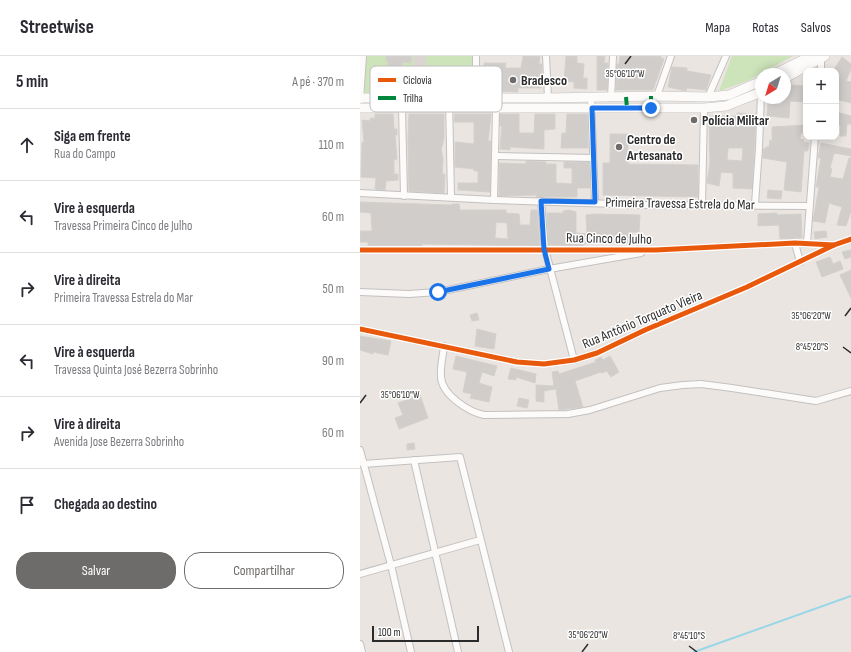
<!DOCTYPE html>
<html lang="pt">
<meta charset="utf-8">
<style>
body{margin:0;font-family:"Sofia Sans Condensed",sans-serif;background:#f2f2f3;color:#2b2b33}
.controls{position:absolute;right:12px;top:12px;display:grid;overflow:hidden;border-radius:8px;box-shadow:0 2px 10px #0003}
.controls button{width:36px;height:36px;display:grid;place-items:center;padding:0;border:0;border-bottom:1px solid #e1e1e2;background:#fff;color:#2b2b33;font:20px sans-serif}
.compass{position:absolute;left:395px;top:12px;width:36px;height:36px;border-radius:50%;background:#fff;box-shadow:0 2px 10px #0003;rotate:218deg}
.scale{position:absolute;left:12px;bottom:10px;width:107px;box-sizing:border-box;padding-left:4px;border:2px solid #2b2b2b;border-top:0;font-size:11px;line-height:14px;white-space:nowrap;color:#2b2b2b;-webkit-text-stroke:3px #fff;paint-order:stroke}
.stop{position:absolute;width:12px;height:12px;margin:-9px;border:3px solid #1a73e8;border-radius:50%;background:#fff}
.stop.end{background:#1a73e8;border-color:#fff;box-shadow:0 1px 4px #0008}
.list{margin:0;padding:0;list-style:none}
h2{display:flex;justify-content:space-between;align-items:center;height:52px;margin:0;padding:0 16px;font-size:17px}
h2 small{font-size:13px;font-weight:400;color:#7c7c81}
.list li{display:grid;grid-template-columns:26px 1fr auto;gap:12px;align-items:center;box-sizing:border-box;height:72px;padding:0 16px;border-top:1px solid #e1e1e2}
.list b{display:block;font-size:15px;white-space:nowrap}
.list p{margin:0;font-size:13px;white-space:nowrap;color:#7c7c81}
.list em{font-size:13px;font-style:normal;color:#7c7c81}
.actions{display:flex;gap:8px;padding:12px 16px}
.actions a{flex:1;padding:9px 0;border:1px solid #6e6c6a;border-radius:16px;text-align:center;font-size:14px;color:#6e6c6a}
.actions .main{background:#6e6c6a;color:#fff}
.icon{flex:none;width:22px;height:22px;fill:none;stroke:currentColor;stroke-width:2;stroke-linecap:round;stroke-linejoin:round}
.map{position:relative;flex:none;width:491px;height:596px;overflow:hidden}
header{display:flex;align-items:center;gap:24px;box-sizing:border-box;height:56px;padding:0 20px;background:#fff;border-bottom:1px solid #e1e1e2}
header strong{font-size:19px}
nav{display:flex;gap:22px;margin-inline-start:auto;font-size:14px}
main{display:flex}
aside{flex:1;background:#fff}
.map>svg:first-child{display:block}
.green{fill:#cde3ba}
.plaza{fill:#dad5d0}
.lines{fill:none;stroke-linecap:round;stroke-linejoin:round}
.stream{stroke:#95d7e9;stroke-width:2}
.building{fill:#d0cdca;stroke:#d4d1cd;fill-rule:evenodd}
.street-casing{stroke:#c3c1c1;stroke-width:8}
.secondary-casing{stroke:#c3c1c1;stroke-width:10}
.street{stroke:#fcfbfa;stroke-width:6}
.secondary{stroke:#fcfbfa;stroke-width:9}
.quiet{stroke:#00873e;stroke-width:4;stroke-dasharray:8 4;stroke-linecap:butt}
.cycleway-casing{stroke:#fff;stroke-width:8}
.cycleway{stroke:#e8590c;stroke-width:5}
.route{stroke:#1a73e8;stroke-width:5}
.ticks{fill:none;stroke:#2b2b2b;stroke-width:1.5}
.poi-dot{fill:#6e6c6a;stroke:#fff;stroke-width:1.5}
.labels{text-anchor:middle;stroke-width:3;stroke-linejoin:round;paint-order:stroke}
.poi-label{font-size:14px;font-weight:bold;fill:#2b2b2b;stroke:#fff;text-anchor:start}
.street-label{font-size:14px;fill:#2b2b2b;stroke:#fff}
.key{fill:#fff;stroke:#bfbfbf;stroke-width:1}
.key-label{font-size:11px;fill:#2b2b2b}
.ticks-label{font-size:10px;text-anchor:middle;fill:#2b2b2b;stroke:#fff;stroke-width:3;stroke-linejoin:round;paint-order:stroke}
</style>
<header>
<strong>Streetwise</strong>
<nav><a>Mapa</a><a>Rotas</a><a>Salvos</a></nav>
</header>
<main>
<aside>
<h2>5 min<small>A pé · 370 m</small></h2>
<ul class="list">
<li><svg class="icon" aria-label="ahead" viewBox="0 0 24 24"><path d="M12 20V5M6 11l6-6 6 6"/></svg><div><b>Siga em frente</b><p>Rua do Campo</p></div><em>110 m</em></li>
<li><svg class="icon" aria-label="left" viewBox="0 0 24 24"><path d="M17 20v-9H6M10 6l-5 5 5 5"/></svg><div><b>Vire à esquerda</b><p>Travessa Primeira Cinco de Julho</p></div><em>60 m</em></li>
<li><svg class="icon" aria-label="right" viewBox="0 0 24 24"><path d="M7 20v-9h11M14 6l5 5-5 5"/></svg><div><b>Vire à direita</b><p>Primeira Travessa Estrela do Mar</p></div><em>50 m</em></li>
<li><svg class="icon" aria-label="left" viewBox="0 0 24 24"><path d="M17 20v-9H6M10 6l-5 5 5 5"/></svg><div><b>Vire à esquerda</b><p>Travessa Quinta José Bezerra Sobrinho</p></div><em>90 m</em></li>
<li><svg class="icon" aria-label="right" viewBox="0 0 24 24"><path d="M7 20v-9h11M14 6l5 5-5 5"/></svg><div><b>Vire à direita</b><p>Avenida Jose Bezerra Sobrinho</p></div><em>60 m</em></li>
<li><svg class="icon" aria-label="arrive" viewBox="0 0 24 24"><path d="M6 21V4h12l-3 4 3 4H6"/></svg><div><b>Chegada ao destino</b></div></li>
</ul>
<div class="actions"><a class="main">Salvar</a><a>Compartilhar</a></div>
</aside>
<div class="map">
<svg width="491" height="596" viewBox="0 0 491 596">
<rect width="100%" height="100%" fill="#eae5e0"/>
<g class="green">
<polygon points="5,0 113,0 112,40 5,39"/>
<polygon points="372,0 433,0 387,25 359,35"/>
</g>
<rect class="plaza" x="54" y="0" width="12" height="36"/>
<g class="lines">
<polyline class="stream" points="334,596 491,540"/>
</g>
<g class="building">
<polygon points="26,0 52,0 51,7 42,6 41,32 27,31 28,6 26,5"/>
<polygon points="163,0 180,0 179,8 182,8 181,32 158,32 158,36 123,35 124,7 146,7 145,12 161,12"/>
<polygon points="206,0 217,0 217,7 224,8 223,22 227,22 227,33 214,32 214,26 204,25"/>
<polygon points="237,0 245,0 244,7 248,7 247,34 237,34"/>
<polygon points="260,0 301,0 301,2 304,3 293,34 256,34 257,8 259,8"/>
<polygon points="482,1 491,8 491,13 486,25 491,26 491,47 476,43 476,15 473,15"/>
<polygon points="312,11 327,12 327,15 351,19 346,34 327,32 326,35 308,31"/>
<polygon points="431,26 431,29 445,30 445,46 430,45 429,62 407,60 408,47 421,48 421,42 425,42 425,28"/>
<polygon points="476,56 491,60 491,68 487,68 486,80 480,80 481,70 476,68"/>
<path d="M377 57 396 58 392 133 373 132V117L361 116 359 130 347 127 350 107 349 60H377ZM368 92H383L382 105 367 104Z"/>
<polygon points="15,58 33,58 34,73 37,73 37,79 35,79 37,103 34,104 34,118 38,118 38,124 26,125 25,134 15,133 16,122 1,121 2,86 4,86 2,64 10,65 10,62 15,62"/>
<polygon points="49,58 84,58 84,82 82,91 81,91 83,104 82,118 85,118 84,137 49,135 48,85"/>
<polygon points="95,58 131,58 128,85 131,85 130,136 98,134 98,127 118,127 118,115 114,115 114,113 95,111 95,86 114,88 114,66 94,66"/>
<polygon points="140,58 159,58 159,77 174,77 175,58 195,58 195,73 184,74 184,93 150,91 150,94 140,93 142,70 140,70"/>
<polygon points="207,58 227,58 228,92 201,92 202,77 206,77"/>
<polygon points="446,69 445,77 441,77 440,83 444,84 443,86 449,87 448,95 444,95 441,136 424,134 427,106 403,102 403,93 405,93 406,91 409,91 410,84 412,85 412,71"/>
<polygon points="250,78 268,78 268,108 338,109 338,141 243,139 243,107 250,107"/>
<polygon points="461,87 491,93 491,100 474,97 470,112 472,113 470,121 483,123 489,102 491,102 491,155 486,170 477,169 482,151 469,147 465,167 453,165 459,131 456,131 461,102 458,102"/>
<polygon points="166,105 186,106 186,108 196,108 196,127 212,128 212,112 204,112 204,106 229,106 230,132 217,132 217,141 176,141 176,139 139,140 139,107 166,108"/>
<polygon points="408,134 422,135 421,143 407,142"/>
<path d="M0 146 92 149V148H99L100 154H146V157L159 158 160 169H170L171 154H177L180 190 62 188V190H8V186H0V175H12L11 157 0 156ZM136 166 147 167 148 183 135 182Z"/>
<polygon points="209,154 216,156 216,177 227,178 226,159 234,158 280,159 279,176 272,176 273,188 256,186 223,188 223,190 189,189 187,157 203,157 203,155"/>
<polygon points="417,157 417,159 441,158 442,182 420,183 419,169 398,170 398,158"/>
<polygon points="466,175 467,181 455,183 454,176"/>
<polygon points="491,194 491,201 485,203 482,196"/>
<polygon points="470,201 473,208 480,205 483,213 462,221 456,206"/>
<polygon points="491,214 491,242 480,219"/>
<polygon points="117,257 119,264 112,265 110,259"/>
<polygon points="117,273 136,278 134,293 115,290"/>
<polygon points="0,280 31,285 28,299 13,296 13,298 0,294"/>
<polygon points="96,300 137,310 134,320 122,316 119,327 132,331 129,346 110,342 112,338 103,336 107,316 93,313"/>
<polygon points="250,300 259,316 251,321 247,315 242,317 241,316 215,325 223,351 199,354 196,333 184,335 184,346 176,345 176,329 194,330 192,316 198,315 199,318 236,306 235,304 241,301 243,304"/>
<polygon points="151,312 176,318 175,327 156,321 156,324 148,323"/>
<polygon points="60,339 68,362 39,373 35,362 43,359 38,347"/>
<polygon points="159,342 169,344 167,352 157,350"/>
<polygon points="54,387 55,393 47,394 47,388"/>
</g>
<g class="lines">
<g class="street-casing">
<g id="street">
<polyline points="186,0 188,42"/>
<polyline points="461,0 461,15"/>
<polyline points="297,40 311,0"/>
<polyline points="231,41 235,146"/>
<polyline points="348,41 366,0"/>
<polyline points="251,42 253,0"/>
<polyline points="89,43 91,141"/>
<polyline points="116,43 116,0"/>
<polyline points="0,44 3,0"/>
<polyline points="42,52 44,140"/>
<polyline points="135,100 233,102"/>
<polyline points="0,137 134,144 287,149 449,150"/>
<polyline points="134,144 136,53"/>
<polyline points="181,145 185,193 214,304"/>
<polyline points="395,148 399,92 401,37"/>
<polyline points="342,150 344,52"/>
<polyline points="435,187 440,206"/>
<polyline points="447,187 455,81"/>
<polyline points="0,194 296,194 435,187 474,189"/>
<polyline points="0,236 49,238 78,236 189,213 281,197"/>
<polyline points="0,273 157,306 184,308 214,304 237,297 285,274 387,231 474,189 491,183"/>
<path d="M84 290C83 300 80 311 81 321 82 339 109 356 124 359L208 358 230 354 300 332 323 329 341 328 372 332 456 345 491 335"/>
<polyline points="0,394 31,509 51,596"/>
<polyline points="54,404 98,596"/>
<polyline points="3,408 100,401 149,596"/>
<polyline points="0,518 120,484"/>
<polyline points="0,588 2,596"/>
</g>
</g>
<g class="secondary-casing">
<g id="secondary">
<polyline points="414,18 451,0"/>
<polyline points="425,22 465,0"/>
<polyline points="0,42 188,42 297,40 348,41 369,39 401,25"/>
<polyline points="0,52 344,52 366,50 401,36"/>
</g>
</g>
<use href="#street" class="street"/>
<use href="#secondary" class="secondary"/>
<g class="quiet">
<polyline points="291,40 291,52"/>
<polyline points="266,41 267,52"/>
</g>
<g class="cycleway-casing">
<g id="cycleway">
<polyline points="0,194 296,194 435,187 474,189"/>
<polyline points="0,273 157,306 184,308 214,304 237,297 285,274 387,231 474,189 491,183"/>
</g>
</g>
<use href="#cycleway" class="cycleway"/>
</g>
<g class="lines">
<polyline class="route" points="78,236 189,213 184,193 181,145 235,146 232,52 291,52"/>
</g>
<path class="ticks" d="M265 8 271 0M485 260 491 252M483 291 491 297M0 347 6 339M329 590 337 596M222 596 228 588"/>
<g class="poi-dot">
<circle cx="153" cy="24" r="4"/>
<circle cx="334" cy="64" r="4"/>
<circle cx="259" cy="91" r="4"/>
</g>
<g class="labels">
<g class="poi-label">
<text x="161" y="29">Bradesco</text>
<text x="342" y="69">Polícia Militar</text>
<text x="267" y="88">Centro de<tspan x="267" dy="16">Artesanato</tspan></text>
</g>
<g class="street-label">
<text transform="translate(320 147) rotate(1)" y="5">Primeira Travessa Estrela do Mar</text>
<text transform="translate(249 182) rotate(1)" y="5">Rua Cinco de Julho</text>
<text transform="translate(282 263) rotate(-23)" y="5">Rua Antônio Torquato Vieira</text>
</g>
</g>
<rect x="10" y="10" width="132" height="46" rx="6" class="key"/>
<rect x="18" y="22" width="18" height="4" fill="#e8590c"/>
<rect x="18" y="40" width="18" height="4" fill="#00873e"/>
<g class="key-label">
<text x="43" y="28">Ciclovia</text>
<text x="43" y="46">Trilha</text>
</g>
<g class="ticks-label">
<text x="265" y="21">35°06'10"W</text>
<text x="451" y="263">35°06'20"W</text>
<text x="452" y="294">8°45'20"S</text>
<text x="40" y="342">35°06'10"W</text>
<text x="228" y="582">35°06'20"W</text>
<text x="329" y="583">8°45'10"S</text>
</g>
</svg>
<div class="controls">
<button>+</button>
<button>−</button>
</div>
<svg class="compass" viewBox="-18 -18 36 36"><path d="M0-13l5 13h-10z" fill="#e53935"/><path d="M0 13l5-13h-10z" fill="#7c7c81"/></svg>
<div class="scale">100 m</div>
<div class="stop" style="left:78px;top:236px"></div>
<div class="stop end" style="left:291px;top:52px"></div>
</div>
</main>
